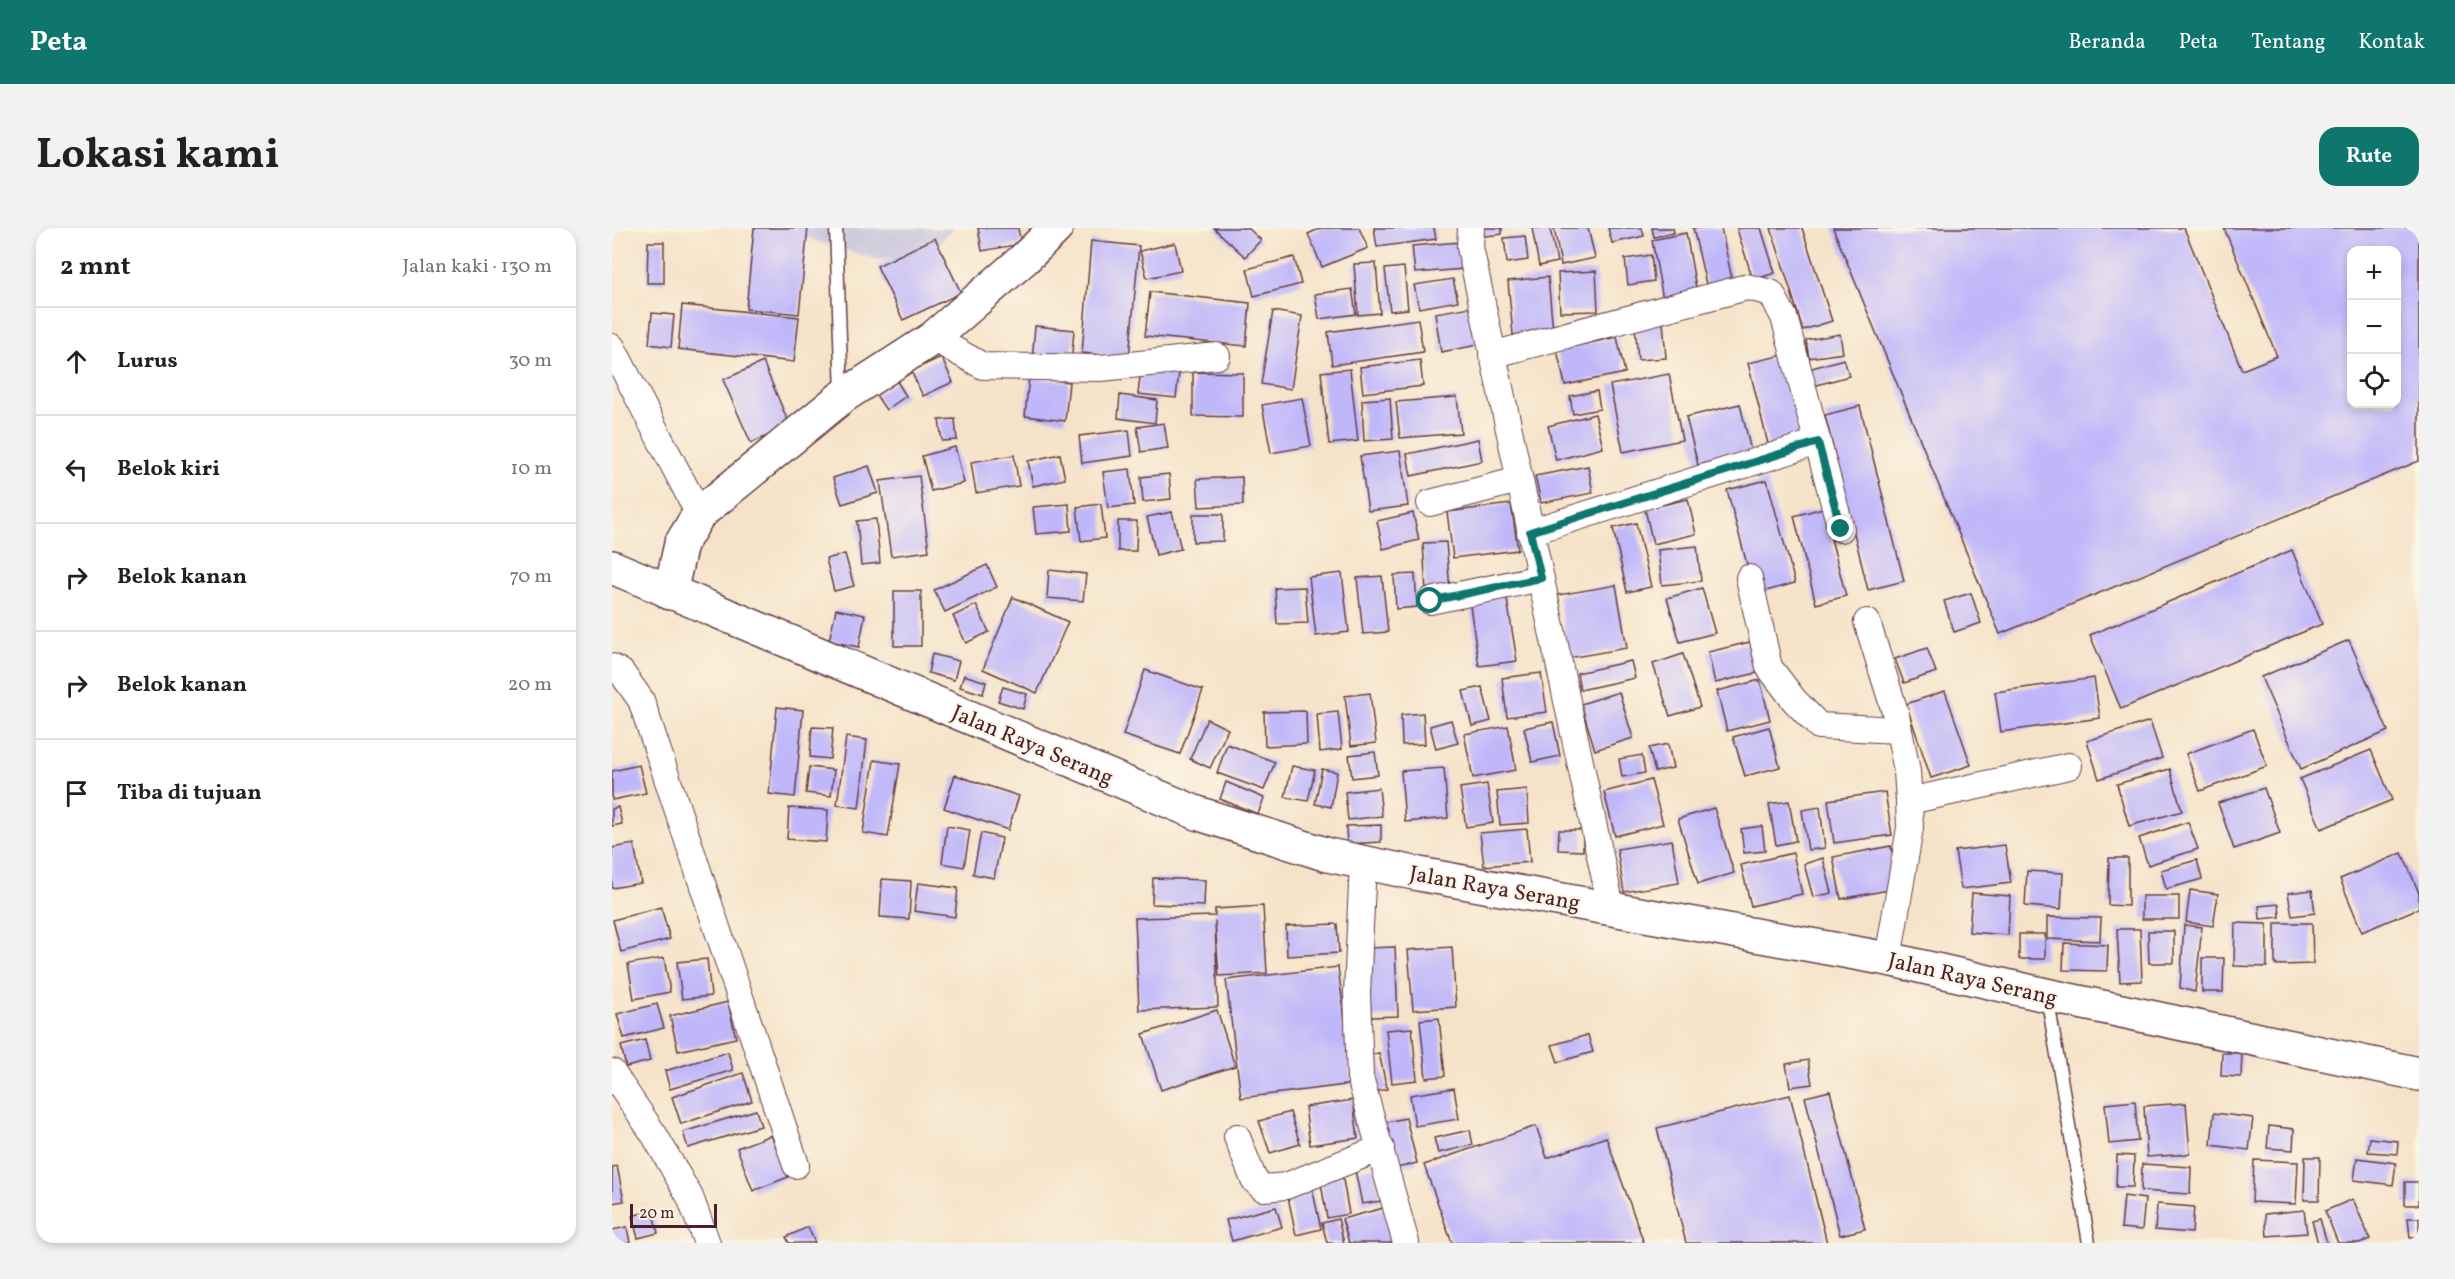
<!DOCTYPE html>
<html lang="id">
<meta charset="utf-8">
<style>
body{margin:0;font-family:Vollkorn,serif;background:#f2f2f2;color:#202124}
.controls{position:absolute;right:18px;top:18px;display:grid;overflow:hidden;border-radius:12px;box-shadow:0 3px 9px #0003}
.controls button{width:54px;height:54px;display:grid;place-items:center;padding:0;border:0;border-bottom:2px solid #e0e0e0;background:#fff;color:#202124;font:30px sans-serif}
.scale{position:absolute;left:18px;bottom:15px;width:87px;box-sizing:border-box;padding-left:6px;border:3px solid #4a1f2b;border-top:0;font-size:16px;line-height:21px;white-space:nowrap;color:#4a1f2b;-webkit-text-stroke:4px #fcf5e5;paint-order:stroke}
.stop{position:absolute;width:18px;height:18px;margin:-14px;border:4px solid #0f766e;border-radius:50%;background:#fff}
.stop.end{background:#0f766e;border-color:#fff;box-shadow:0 2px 6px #0008}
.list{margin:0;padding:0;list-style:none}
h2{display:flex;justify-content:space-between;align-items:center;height:78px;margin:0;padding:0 24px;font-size:26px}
h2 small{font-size:20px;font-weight:400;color:#757577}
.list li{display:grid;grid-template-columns:39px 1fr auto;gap:18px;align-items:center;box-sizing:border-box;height:108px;padding:0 24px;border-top:2px solid #e0e0e0}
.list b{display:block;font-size:22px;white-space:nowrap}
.list em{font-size:20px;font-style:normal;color:#757577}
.icon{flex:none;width:33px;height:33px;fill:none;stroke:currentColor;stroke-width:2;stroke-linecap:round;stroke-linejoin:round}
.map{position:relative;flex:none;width:1807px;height:1015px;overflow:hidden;border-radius:18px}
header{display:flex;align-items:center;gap:36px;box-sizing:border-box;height:84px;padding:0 30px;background:#0f766e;color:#fff}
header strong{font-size:28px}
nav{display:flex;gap:33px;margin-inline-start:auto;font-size:21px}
.intro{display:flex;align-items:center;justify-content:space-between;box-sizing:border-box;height:144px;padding:0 36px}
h1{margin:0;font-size:42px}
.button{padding:15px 27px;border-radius:18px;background:#0f766e;color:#fff;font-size:21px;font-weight:700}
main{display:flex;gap:36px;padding:0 36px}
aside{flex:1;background:#fff;border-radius:18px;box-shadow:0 3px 9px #0003}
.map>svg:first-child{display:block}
.industrial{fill:#c3c1db}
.building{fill:#c0b7f9;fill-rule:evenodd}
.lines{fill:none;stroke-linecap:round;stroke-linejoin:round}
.lane-casing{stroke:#643c43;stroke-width:15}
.street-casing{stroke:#643c43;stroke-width:28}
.secondary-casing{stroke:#643c43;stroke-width:36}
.highway-casing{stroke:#643c43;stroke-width:36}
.lane{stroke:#fff;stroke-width:12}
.street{stroke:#fff;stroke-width:26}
.secondary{stroke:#fff;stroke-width:33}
.highway{stroke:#fff;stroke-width:33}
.route{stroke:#0f766e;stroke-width:8}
.labels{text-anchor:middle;stroke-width:4.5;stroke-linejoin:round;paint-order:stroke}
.street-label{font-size:22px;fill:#4a1f2b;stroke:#fcf5e5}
</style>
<header>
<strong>Peta</strong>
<nav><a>Beranda</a><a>Peta</a><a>Tentang</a><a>Kontak</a></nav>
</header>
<div class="intro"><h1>Lokasi kami</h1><a class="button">Rute</a></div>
<main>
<aside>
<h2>2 mnt<small>Jalan kaki · 130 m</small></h2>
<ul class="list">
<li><svg class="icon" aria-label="ahead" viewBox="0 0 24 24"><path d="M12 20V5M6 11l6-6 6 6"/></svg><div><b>Lurus</b></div><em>30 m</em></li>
<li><svg class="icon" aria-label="left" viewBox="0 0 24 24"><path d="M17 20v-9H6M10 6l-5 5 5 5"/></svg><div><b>Belok kiri</b></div><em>10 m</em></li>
<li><svg class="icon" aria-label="right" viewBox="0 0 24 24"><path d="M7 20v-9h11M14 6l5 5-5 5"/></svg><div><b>Belok kanan</b></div><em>70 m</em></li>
<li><svg class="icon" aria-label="right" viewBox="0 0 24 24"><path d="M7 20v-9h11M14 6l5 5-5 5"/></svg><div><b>Belok kanan</b></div><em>20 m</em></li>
<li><svg class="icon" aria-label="arrive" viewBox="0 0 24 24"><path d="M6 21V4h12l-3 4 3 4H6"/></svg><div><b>Tiba di tujuan</b></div></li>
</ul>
</aside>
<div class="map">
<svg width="1807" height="1015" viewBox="0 0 1807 1015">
<rect width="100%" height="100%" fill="#fcf5e5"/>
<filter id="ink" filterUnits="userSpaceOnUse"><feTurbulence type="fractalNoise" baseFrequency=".0167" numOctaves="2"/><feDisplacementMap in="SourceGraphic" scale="12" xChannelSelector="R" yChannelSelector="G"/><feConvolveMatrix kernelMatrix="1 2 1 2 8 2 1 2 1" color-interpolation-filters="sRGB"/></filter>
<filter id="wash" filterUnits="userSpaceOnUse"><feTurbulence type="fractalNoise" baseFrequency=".008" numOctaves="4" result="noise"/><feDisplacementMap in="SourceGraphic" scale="24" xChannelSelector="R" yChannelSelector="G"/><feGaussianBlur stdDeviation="1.35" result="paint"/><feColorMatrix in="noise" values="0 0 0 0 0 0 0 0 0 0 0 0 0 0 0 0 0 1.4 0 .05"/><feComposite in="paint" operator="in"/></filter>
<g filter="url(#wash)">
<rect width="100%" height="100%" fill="#f5e3c9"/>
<polygon class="industrial" points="186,0 341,0 321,22 266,32 185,7"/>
<g id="blocks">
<g class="building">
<polygon points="142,0 196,0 187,86 134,81"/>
<polygon points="366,0 406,0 409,16 370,23"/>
<polygon points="602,0 636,0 649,12 633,29"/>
<polygon points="709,0 747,0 756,20 710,39 696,6"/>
<polygon points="762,0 822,0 824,11 765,19"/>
<polygon points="865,0 890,0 890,6 866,9"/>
<polygon points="920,0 938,0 945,34 927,38"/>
<polygon points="942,0 976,0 983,30 949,37"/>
<polygon points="996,0 1030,0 1032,8 1000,15"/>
<polygon points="1040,0 1061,0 1062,5 1042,9"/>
<polygon points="1081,0 1109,0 1120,51 1094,56"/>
<polygon points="1129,0 1149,0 1163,45 1141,52 1125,1"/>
<polygon points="1159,0 1190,0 1220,93 1191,102"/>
<path d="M1221 0H1572L1630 142 1665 128 1612 0H1807V233L1388 406ZM1740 22H1784V176H1740Z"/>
<polygon points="1074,5 1085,65 1051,71 1040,12"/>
<polygon points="913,8 916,32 895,35 892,10"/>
<polygon points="323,10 349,65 291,92 265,38"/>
<polygon points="479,13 527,18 517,130 470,125"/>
<polygon points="36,14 52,14 52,55 35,55"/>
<polygon points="849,14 852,41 803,45 800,18"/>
<polygon points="563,15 569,43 535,50 528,23"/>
<polygon points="1039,27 1042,53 1016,57 1013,31"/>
<polygon points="682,29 689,56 642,68 635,41"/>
<polygon points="764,35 768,85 746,87 742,36"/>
<polygon points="792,39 796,81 778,83 773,41"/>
<polygon points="984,43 986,83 948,84 946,45"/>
<polygon points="936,49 941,103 901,107 896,53"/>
<polygon points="841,51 846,73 807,80 802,57"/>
<polygon points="740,61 744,86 707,91 703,66"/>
<polygon points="538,64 638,75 634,118 533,108"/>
<polygon points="70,77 187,89 182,134 66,121"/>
<polygon points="859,79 866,117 829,124 823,85"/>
<polygon points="661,83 690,88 679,161 649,156"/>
<polygon points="40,85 62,87 59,119 37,116"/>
<polygon points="806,91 811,124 720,137 716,104"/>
<polygon points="1051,94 1054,130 1026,132 1023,97"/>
<polygon points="423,98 462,102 459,137 420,133"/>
<polygon points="1228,106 1231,125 1197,130 1194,112"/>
<polygon points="1005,109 1013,145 953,157 945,122"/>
<polygon points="1176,126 1198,214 1158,224 1136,135"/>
<polygon points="329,129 341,154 311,168 299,143"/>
<polygon points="1232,131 1237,148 1198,159 1193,142"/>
<polygon points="808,132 811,158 751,165 748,139"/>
<polygon points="151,134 178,198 139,215 111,152"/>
<polygon points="529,140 567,144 564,170 526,166"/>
<polygon points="738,141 746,213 717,216 709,144"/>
<polygon points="581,144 631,145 631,189 581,188"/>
<polygon points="1057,146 1070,212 1011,224 998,157"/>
<polygon points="417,149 457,154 453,193 413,188"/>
<polygon points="285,153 294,168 274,182 264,167"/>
<polygon points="985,163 988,181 961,186 958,168"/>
<polygon points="508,167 545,172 543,195 506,190"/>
<polygon points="845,169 849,205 788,210 784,174"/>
<polygon points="690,170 699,218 659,225 650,177"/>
<polygon points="778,170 781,211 752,213 750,172"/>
<polygon points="1128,176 1139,223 1086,237 1074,189"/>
<polygon points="1248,178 1292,353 1256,362 1213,187"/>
<polygon points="983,186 991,220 944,232 936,198"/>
<polygon points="343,191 345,212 330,213 327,192"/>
<polygon points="552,195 556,220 529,224 525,199"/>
<polygon points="517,202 520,228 470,235 467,208"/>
<polygon points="866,211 870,233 799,248 795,226"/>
<polygon points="343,219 352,255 319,263 310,228"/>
<polygon points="788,223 796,278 756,283 748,228"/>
<polygon points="448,226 453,251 421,258 416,233"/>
<polygon points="402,227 407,258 364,265 359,234"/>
<polygon points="257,238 266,265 230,276 221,250"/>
<polygon points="976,238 981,265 929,275 923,248"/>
<polygon points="518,241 522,277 496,280 491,244"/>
<polygon points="557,246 559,271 531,274 529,249"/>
<polygon points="307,248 317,323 279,328 268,253"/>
<polygon points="630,249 631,277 587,279 585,251"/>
<polygon points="1155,252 1183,355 1143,366 1115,262"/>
<polygon points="1076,271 1084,306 1041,316 1033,281"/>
<polygon points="457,276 459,303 424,306 421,279"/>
<polygon points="489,276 493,310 469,313 465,279"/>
<polygon points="899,276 906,322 841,330 835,284"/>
<polygon points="1211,280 1234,368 1204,376 1182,288"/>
<polygon points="560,284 569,321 544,327 535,289"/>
<polygon points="801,285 807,312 771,321 765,293"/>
<polygon points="581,286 611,286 611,313 581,314"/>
<polygon points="264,291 268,335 249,337 245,293"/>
<polygon points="506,293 525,293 524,323 506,323"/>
<polygon points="1024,295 1039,359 1015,364 1001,300"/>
<polygon points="834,314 838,362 814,364 811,315"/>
<polygon points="1085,318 1089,353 1050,357 1046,322"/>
<polygon points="1680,322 1710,396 1509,481 1478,407"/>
<polygon points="233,326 242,358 222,363 214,331"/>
<polygon points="375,337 385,359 333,384 322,362"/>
<polygon points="437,342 474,346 471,373 435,370"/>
<polygon points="730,345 737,404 704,408 697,349"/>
<polygon points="803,346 805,379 784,381 782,347"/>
<polygon points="770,348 776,404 751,406 745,350"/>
<polygon points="1004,357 1015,420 957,430 946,367"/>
<polygon points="693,359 696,395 665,396 663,360"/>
<polygon points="1090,360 1103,405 1068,414 1055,370"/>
<rect x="282" y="363" width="27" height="55"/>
<polygon points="894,365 905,433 867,438 857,371"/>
<polygon points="1359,365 1369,395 1342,404 1332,373"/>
<polygon points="401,369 456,394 425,465 371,441"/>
<polygon points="364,377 377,404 354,415 341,388"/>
<polygon points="224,381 253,387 247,419 217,413"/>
<polygon points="1737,412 1776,503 1689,541 1649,449"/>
<polygon points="1138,414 1145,445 1103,455 1096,424"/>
<polygon points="1315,420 1324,444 1292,455 1283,431"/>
<polygon points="320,426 347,433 342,452 316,445"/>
<polygon points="1071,426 1088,479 1058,488 1041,436"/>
<polygon points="1019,433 1023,450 968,462 965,445"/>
<polygon points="533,442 591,462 568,526 511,507"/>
<polygon points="929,445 935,484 895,489 890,450"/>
<polygon points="352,447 374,454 371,466 348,459"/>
<polygon points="1482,450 1488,490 1389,504 1383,464"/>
<polygon points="1148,452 1158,492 1115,503 1105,463"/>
<polygon points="391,459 415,466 411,481 386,473"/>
<polygon points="870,459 879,493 860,498 851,463"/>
<polygon points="1333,463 1359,537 1319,550 1294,476"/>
<polygon points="1007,464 1021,510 983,522 969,476"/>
<polygon points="758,465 764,515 739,518 733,468"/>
<polygon points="165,479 191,482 183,569 157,566"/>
<polygon points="694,483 695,516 653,518 652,484"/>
<polygon points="726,484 730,521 708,524 705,486"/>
<polygon points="811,485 813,516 790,517 789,487"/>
<polygon points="595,491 616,501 598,540 578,531"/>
<polygon points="839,492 846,515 824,521 818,498"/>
<polygon points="1538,493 1550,530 1487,551 1475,513"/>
<polygon points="941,494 948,528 920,534 912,500"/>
<polygon points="896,498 904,542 861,550 852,506"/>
<polygon points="200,499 221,500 218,531 198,529"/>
<polygon points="1157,499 1168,539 1133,548 1121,509"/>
<polygon points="1641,501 1655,538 1588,563 1574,526"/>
<polygon points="234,509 255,512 247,580 225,577"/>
<polygon points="615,516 663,534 652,562 605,545"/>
<polygon points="1056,516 1061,540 1043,544 1037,520"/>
<polygon points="1759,522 1780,572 1709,601 1688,551"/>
<polygon points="763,524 766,547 740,550 737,527"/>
<polygon points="1030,527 1033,545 1010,549 1007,531"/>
<polygon points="262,532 288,536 276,609 251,605"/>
<polygon points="27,537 34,565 0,572 0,543"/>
<polygon points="680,538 703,542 696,573 673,569"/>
<polygon points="197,539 222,542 219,568 194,565"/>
<polygon points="832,540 836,590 793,594 789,543"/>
<polygon points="710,541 725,544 719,579 703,576"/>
<polygon points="1558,541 1570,583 1517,598 1505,556"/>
<polygon points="343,547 407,568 396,602 332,580"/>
<polygon points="1039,552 1051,596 1003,608 992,564"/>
<polygon points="614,554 652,570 646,586 608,571"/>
<polygon points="875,556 881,595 854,599 848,560"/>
<polygon points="767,560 770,588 736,592 733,564"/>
<polygon points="1652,560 1668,605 1622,621 1606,575"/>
<polygon points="915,561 917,595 888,597 885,564"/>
<polygon points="1273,564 1280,607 1222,615 1216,572"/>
<polygon points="1177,573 1184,613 1164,617 1157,576"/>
<polygon points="6,579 10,596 0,598 0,581"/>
<polygon points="1208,579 1213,620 1196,622 1190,582"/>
<polygon points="177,580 216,582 214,614 175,611"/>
<polygon points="1102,580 1122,645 1086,656 1066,591"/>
<polygon points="1576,594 1586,621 1536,637 1527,610"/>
<polygon points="769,597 769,614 735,616 734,598"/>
<polygon points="335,598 358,602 352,639 330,635"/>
<polygon points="1150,598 1153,623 1132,625 1129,601"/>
<polygon points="915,601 918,634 872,638 868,605"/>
<polygon points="947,602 971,602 971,623 946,622"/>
<polygon points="369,605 390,610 382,650 361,646"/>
<polygon points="1060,612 1067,655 1012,664 1005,621"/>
<polygon points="22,616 29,655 0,660 0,620"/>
<polygon points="1393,617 1399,655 1349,661 1343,623"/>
<polygon points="1279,618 1287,660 1229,671 1221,629"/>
<polygon points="1181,625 1190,666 1139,678 1129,637"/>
<polygon points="1790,625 1807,665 1807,680 1750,704 1728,651"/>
<polygon points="1211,630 1220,665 1201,669 1192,636"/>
<polygon points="1497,630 1516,630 1516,678 1496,677"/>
<polygon points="1585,632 1590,651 1554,661 1549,642"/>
<polygon points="1415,643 1451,645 1449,681 1413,678"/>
<polygon points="541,650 593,652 592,678 540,676"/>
<polygon points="270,651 299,653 297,691 268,689"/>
<polygon points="306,655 346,660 343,689 302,683"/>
<polygon points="1578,662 1606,666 1601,698 1574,694"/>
<polygon points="1700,662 1703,685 1680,688 1676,665"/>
<polygon points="1360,665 1398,668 1396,707 1357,704"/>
<rect x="1530" y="668" width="37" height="23"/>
<polygon points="1667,676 1668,689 1648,691 1647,678"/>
<polygon points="651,678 655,745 607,748 603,693 606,779 527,782 523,690 603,688 603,681"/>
<polygon points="49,679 58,711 9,724 1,692"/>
<polygon points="1435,689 1489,690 1488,713 1435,711"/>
<polygon points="1623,695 1655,696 1655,739 1622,738"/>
<polygon points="1663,695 1700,695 1701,736 1663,737"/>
<polygon points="725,696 727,725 675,728 674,698"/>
<polygon points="1572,697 1590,699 1583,764 1568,760"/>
<polygon points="1505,701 1528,701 1530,753 1508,754"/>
<polygon points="1536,703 1562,703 1562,735 1537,735"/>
<rect x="1407" y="706" width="26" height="25"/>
<polygon points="1452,715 1496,717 1495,743 1451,742"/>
<polygon points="783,719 786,788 759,789 755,720"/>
<polygon points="840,719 844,779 801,782 796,722"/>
<polygon points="52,730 58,764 22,771 16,736"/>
<polygon points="1590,730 1612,730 1611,764 1590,764"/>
<polygon points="95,731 99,768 70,771 65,734"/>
<polygon points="726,739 741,856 629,870 614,752"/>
<polygon points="116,774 124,810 66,823 58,788"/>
<polygon points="45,776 52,800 12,810 5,786"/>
<polygon points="605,782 623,838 549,862 531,806"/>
<polygon points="827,790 833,848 814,850 808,792"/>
<polygon points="800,800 805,852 780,855 774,802"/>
<polygon points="976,807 981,824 946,834 940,817"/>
<polygon points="33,812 38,833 14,839 9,818"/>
<polygon points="116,824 121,842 58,861 53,843"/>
<polygon points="767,825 775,861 761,864 754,828"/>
<polygon points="1610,825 1630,825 1629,849 1609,848"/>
<polygon points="1196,832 1200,856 1178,859 1174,836"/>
<polygon points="131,845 140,873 69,896 60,869"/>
<polygon points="842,860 847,891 803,898 798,867"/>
<polygon points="1218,863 1253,1001 1228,1007 1193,869"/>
<polygon points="1178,867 1215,1015 1074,1015 1045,900"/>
<polygon points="741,872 746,910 698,917 693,879"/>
<polygon points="1523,873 1526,913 1497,916 1493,876"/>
<polygon points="1574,875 1578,926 1535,929 1532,878"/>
<polygon points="144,882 149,898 76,920 71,904"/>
<polygon points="678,884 688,916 658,925 647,893"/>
<polygon points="1602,885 1641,890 1637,922 1599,917"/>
<polygon points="794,890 805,935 781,941 770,895"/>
<polygon points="924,898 935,930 994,909 1032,1015 840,1015 812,937"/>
<polygon points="1657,898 1682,901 1681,922 1655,920"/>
<polygon points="858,902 861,917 826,925 822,910"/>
<polygon points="159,907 176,949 141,963 125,920"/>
<polygon points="1758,910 1786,913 1785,926 1756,924"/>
<polygon points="1505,927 1522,928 1521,959 1504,959"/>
<polygon points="1693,929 1708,929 1707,972 1692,972"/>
<polygon points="1745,930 1784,935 1781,957 1742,952"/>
<polygon points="1642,932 1686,934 1684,976 1640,974"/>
<polygon points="1530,936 1579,939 1578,966 1529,963"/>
<polygon points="5,938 12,973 0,975 0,939"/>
<polygon points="763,938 770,973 750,976 743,942"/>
<polygon points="730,946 737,986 715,990 708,950"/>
<rect x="1793" y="954" width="14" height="23"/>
<polygon points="700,959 709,1001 684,1007 675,964"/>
<polygon points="1512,968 1533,971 1530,1002 1509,1000"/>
<polygon points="1741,971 1758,1011 1747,1015 1726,1015 1713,983"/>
<polygon points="1545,976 1582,979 1580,1005 1543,1002"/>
<polygon points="779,978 789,1015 737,1015 730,991"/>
<polygon points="664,979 670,999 620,1013 614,992"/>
<polygon points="40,982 46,1005 26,1010 20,988"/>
<polygon points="1692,982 1695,1005 1655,1008 1653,986"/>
<polygon points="1796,990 1807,990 1807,1009 1798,1010"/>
<polygon points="726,991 732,1015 715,1015 710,995"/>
<polygon points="1708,991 1715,1015 1706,1015 1700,993"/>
<polygon points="15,999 18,1015 0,1015 0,1002"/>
<polygon points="196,999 203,1015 177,1015 174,1009"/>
</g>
</g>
</g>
<g filter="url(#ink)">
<use href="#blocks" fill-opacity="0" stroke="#643c43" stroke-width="1.5"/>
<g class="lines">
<g class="lane-casing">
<g id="lane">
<polyline points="224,0 230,165"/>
<polyline points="1435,768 1477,1015"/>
</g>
</g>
<g class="street-casing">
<g id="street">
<polyline points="859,0 858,19 999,679"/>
<polyline points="321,110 371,138 489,140 605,128"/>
<polyline points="0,119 87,286"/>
<polyline points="880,127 1135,59 1159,65 1172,89 1229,301"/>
<polyline points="818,275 907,252"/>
<polyline points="918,304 1206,214"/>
<polyline points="1137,350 1157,439 1182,472 1207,498 1286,502"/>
<polyline points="818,373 929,350"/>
<polyline points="1255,394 1284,487 1295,543 1297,573 1298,600 1276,731"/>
<polyline points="0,439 9,444 29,472 184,937"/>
<polyline points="1297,573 1457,538"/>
<polyline points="751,634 745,765 748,849 794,1015"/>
<polyline points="0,844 43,908 78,969 95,1015"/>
<polyline points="625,909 642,952 651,960 674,958 769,920"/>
</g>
</g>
<g class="secondary-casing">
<polyline id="secondary" points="58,365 69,316 87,286 230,169 321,110 412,31 444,0"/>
</g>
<g class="highway-casing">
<polyline id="highway" points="0,339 585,585 716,627 807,646 1276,731 1434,767 1807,846"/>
</g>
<use href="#lane" class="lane"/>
<use href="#street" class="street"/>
<use href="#secondary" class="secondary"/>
<use href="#highway" class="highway"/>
</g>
</g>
<g class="lines" filter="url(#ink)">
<polyline class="route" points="818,373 929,350 918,304 1206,214 1229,301"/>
</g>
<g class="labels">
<g class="street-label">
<text transform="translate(421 516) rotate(23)" y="8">Jalan Raya Serang</text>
<text transform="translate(883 659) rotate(10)" y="8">Jalan Raya Serang</text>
<text transform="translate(1361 750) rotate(13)" y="8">Jalan Raya Serang</text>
</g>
</g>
</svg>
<div class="controls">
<button>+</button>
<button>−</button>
<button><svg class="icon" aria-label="locate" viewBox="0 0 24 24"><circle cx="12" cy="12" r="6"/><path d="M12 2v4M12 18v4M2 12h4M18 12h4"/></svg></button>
</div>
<div class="scale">20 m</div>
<div class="stop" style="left:818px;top:373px"></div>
<div class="stop end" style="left:1229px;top:301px"></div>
</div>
</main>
